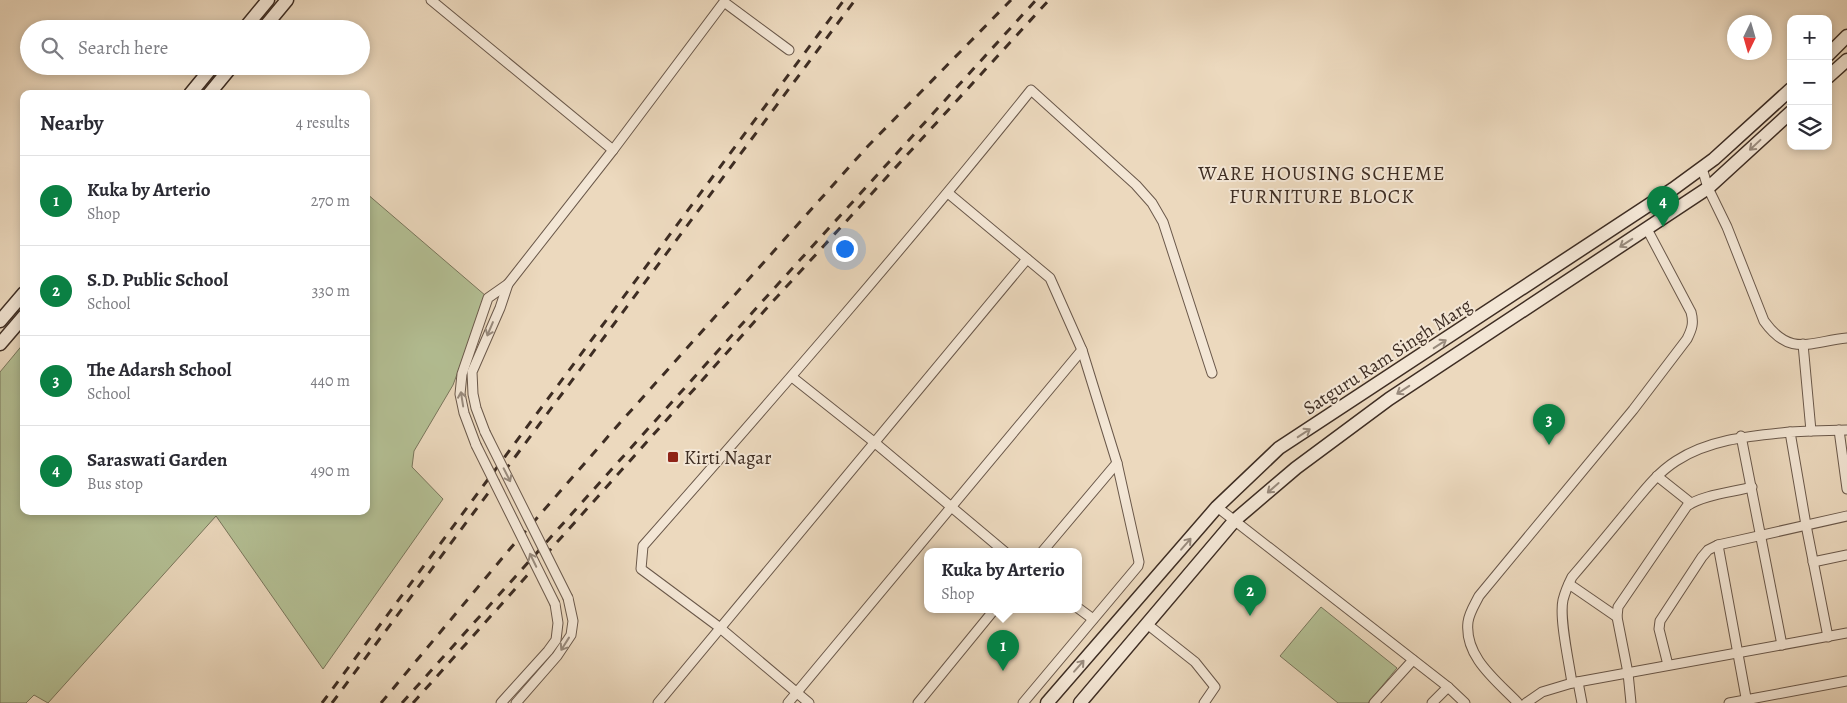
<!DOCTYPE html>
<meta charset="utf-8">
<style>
body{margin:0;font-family:Alegreya,serif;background:#f7f7f7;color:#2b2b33}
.controls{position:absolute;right:15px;top:15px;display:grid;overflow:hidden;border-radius:10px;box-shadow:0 2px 8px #0003}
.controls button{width:45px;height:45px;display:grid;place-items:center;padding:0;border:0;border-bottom:1px solid #e1e1e2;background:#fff;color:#2b2b33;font:25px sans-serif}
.compass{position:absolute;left:1727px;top:15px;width:45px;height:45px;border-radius:50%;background:#fff;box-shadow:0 2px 8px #0003;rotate:185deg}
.you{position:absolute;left:844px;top:248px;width:18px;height:18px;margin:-12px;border:4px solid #fff;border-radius:50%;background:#1a73e8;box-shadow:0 0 0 8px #1a73e833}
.badge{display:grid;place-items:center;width:32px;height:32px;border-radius:50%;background:#0b8043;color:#fff;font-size:16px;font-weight:700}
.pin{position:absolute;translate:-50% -41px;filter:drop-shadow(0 1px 2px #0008)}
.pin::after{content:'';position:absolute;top:26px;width:18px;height:15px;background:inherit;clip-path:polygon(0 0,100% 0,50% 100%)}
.popup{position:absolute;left:924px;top:548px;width:158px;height:65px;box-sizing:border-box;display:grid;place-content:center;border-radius:10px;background:#fff;filter:drop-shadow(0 1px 4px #0005);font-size:16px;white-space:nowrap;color:#7c7c81}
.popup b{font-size:19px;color:#2b2b33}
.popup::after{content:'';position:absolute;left:50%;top:100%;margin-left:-10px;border:10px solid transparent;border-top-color:#fff}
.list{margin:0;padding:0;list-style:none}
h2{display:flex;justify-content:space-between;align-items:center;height:65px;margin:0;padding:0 20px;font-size:21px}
h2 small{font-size:16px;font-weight:400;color:#7c7c81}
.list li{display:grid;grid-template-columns:32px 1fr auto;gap:15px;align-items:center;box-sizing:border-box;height:90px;padding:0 20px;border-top:1px solid #e1e1e2}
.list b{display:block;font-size:19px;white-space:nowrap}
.list p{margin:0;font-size:16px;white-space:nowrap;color:#7c7c81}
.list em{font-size:16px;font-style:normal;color:#7c7c81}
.icon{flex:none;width:28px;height:28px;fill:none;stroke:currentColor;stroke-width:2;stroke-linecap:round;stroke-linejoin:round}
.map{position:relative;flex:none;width:1847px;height:703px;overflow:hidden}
.search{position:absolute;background:#fff;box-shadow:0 2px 8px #0003;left:20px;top:20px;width:350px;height:55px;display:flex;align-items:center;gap:12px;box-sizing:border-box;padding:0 18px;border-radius:28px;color:#7c7c81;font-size:19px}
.panel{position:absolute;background:#fff;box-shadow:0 2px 8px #0003;left:20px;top:90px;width:350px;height:425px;border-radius:10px}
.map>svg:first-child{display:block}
.green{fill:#b4c095;stroke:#79765c}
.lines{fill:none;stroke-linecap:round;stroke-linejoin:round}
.minor-casing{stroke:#6a584a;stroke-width:11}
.secondary-casing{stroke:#3e2d23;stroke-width:15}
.minor{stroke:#f3e6d5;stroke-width:9}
.secondary{stroke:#f3e6d5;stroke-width:12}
.rail{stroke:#3e2d23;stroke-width:3;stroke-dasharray:9 9;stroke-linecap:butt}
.minor-bridge-casing{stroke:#6a584a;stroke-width:11;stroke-linecap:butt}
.minor-bridge{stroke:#f3e6d5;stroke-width:9}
.oneway{stroke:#988a7c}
.poi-dot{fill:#8f2418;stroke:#f3e6d5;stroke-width:2}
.labels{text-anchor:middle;stroke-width:4;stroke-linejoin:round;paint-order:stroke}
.street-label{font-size:19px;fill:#3e2d23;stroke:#f3e6d5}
.poi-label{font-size:19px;fill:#3e2d23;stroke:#f3e6d5;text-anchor:start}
.neighbourhood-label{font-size:20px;letter-spacing:1px;fill:#3e2d23;stroke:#f3e6d5}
</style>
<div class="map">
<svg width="1847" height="703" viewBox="0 0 1847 703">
<rect width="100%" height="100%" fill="#ecd9be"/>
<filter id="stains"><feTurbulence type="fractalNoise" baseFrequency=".004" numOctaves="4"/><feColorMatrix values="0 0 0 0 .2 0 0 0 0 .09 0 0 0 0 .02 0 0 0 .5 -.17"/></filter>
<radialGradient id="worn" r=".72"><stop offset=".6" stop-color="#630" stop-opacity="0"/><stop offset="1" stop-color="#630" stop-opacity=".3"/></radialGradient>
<g class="green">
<polygon points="366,193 486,296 453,385 414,451 412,467 443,499 323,669 216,516 48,703 34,695 26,703 0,703 0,372 24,343 24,511 366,511"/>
<polygon points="1321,607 1397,668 1368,703 1338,703 1280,656"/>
</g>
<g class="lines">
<g class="minor-casing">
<g id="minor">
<polyline points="431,0 613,150 508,284 488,298 462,374 460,394 464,413 476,445"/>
<polyline points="613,150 724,2 789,50"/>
<path d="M1702 168 1708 188 1727 227 1764 321C1790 357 1809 342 1847 338"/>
<polyline points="948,193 1050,278 1082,350 1117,463 1139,562 1138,566 1023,703"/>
<polyline points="1803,344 1811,431 1847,430"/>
<polyline points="792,377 874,442 1005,552"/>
<polyline points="1839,430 1847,489"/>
<polyline points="1811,431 1790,432 1806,525 1828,637"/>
<polyline points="485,432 476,408 473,394 472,372 500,308 508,284"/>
<polyline points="1741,436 1782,645"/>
<polyline points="1657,476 1691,503"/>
<polyline points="1217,507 1448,687 1465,703"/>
<polyline points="1718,545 1747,703"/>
<polyline points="1042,552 1117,463"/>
<polyline points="1813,562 1847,555"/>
<polyline points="1569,584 1617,617"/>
<polyline points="1078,608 1093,619"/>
<polyline points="1147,624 1195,662 1215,687 1204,703"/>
<polyline points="1668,665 1659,629 1660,621 1702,557 1708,550 1718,545 1847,516"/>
<polyline points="1578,682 1582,703"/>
<path d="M1572 683C1569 662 1559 618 1563 600 1565 592 1568 585 1572 577 1591 555 1610 532 1628 510 1643 492 1657 473 1676 461 1710 439 1751 436 1790 432"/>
<polyline points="501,703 548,651 556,640 558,623 555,604"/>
<polyline points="516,703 557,656 571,635 573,621 568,598"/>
<polyline points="658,703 1027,259"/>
<polyline points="788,703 1082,350"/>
<path d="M809 703 719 627 641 569 643 546C775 396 906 246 1031 90L1136 185 1152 203 1163 222 1212 373"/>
<polyline points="918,703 994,610"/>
<polyline points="1374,703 1413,660"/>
<polyline points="1432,703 1448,687"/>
<path d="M1518 703C1497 681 1464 657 1468 622 1469 613 1475 604 1479 596L1633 410 1687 339C1692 329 1694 323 1691 312L1647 229"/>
<polyline points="1526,703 1542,692 1572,683 1847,633"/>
<path d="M1631 703 1628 673 1617 617 1618 607 1687 506C1702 495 1734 492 1752 487"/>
<polyline points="1729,703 1847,681"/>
</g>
</g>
<g class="secondary-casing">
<g id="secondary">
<polyline points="244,29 268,0"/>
<polyline points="263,29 287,0"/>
<polyline points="1828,55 1847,36"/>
<polyline points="1828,77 1847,60"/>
<polyline points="190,94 213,66"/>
<polyline points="209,94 232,66"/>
<polyline points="0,321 24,293"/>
<polyline points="0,344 24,316"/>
<polyline points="1047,703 1217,507 1279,448 1673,189 1714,159 1791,89"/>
<polyline points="1080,703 1235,520 1296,468 1389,399 1708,188 1791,112"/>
</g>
</g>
<use href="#minor" class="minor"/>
<use href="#secondary" class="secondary"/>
<g class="rail">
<polyline points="322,703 844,0"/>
<polyline points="332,703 855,0"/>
<polyline points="381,703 509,550 619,424 868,146 1011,0"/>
<polyline points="402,703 760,304 1036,0"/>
<polyline points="413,703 765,310 1049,0"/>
</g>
<g class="minor-bridge-casing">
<g id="minor-bridge">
<polyline points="485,432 568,598"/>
<polyline points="476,445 555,604"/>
</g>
</g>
<use href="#minor-bridge" class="minor-bridge"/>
</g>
<defs><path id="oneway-shaft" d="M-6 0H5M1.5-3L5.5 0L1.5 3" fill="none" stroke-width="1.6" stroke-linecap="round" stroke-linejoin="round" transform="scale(1.25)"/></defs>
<g class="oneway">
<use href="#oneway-shaft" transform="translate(1755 145) rotate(137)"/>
<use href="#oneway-shaft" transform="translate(1626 243) rotate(147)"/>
<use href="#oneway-shaft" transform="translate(490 329) rotate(113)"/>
<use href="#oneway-shaft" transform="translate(1440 344) rotate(-33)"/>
<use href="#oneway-shaft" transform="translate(1403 390) rotate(147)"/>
<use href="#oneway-shaft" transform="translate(462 399) rotate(-99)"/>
<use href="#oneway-shaft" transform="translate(1304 433) rotate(-33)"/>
<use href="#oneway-shaft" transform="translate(507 475) rotate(63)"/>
<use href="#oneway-shaft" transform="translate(1273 488) rotate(139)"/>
<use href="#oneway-shaft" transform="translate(1186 544) rotate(-49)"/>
<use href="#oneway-shaft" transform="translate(533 560) rotate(-116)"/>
<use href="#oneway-shaft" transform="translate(565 644) rotate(122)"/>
<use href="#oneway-shaft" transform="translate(1079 666) rotate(-49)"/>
</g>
<rect class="poi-dot" x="667" y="451" width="12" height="12" rx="2.5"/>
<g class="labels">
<g class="street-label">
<text transform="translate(1387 356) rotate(-33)" y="7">Satguru Ram Singh Marg</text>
</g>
<g class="poi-label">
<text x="684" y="464">Kirti Nagar</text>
</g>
<g class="neighbourhood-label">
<text x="1322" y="180">WARE HOUSING SCHEME<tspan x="1322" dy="23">FURNITURE BLOCK</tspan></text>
</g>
</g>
<rect width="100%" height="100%" filter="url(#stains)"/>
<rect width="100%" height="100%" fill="url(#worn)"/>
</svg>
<div class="controls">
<button>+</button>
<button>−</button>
<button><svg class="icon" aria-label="layers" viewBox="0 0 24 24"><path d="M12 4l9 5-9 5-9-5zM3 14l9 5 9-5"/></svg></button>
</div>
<svg class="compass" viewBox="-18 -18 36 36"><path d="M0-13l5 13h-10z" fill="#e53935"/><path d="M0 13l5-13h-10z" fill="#7c7c81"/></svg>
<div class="you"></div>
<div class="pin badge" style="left:1003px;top:671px">1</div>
<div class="popup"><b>Kuka by Arterio</b>Shop</div>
<div class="pin badge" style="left:1250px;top:616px">2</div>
<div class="pin badge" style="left:1549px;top:445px">3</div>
<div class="pin badge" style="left:1663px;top:227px">4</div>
<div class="search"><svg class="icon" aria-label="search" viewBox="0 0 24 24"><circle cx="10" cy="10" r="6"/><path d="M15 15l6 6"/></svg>Search here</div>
<section class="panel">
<h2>Nearby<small>4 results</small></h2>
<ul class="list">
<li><span class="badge">1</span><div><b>Kuka by Arterio</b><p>Shop</p></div><em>270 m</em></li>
<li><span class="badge">2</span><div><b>S.D. Public School</b><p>School</p></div><em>330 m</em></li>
<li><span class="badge">3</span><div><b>The Adarsh School</b><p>School</p></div><em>440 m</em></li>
<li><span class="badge">4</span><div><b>Saraswati Garden</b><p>Bus stop</p></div><em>490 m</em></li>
</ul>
</section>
</div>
